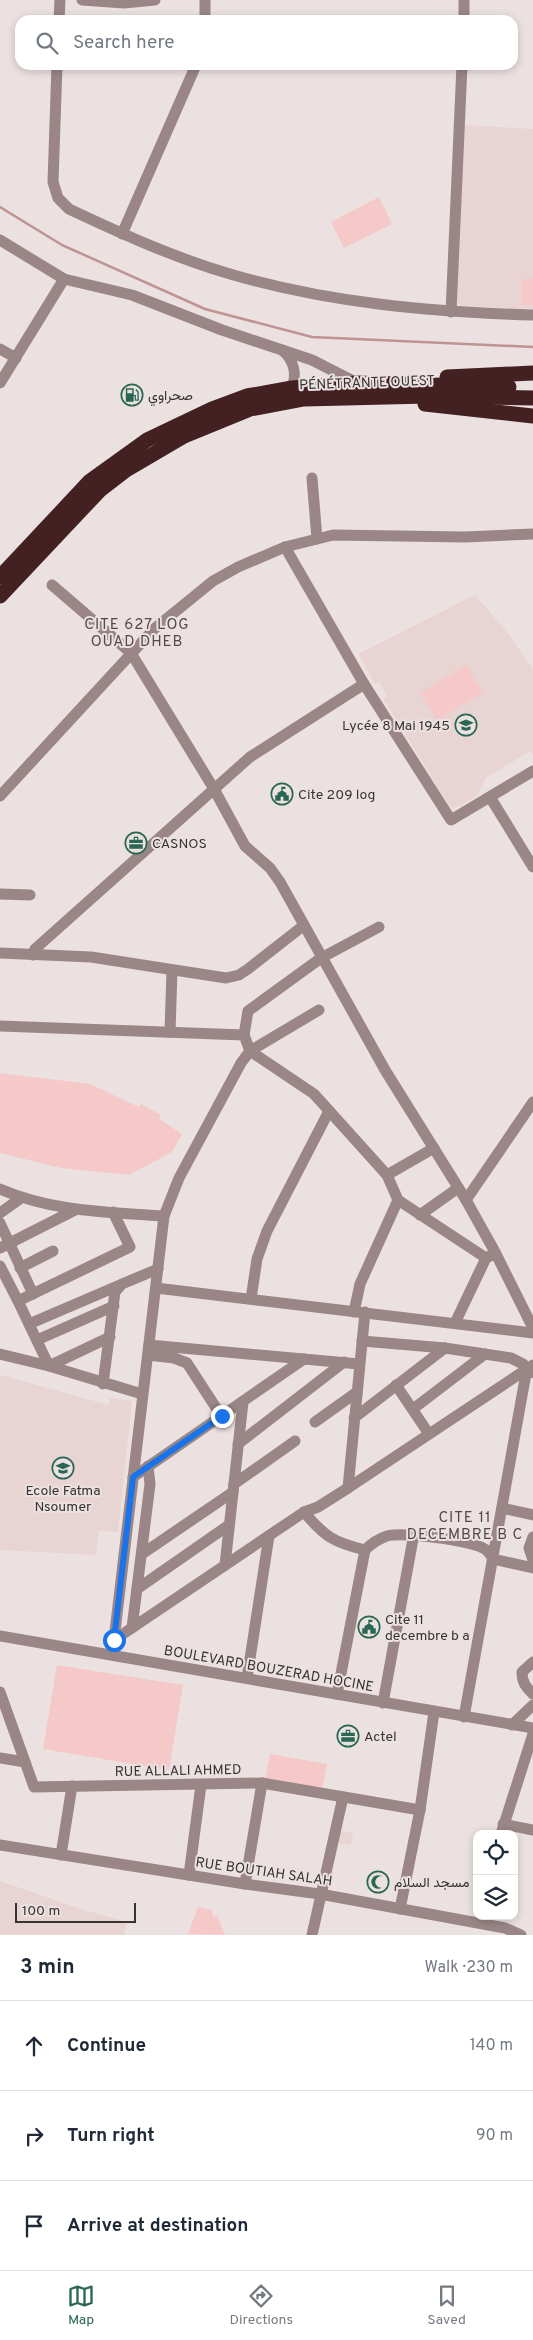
<!DOCTYPE html>
<meta charset="utf-8">
<style>
body{margin:0;font-family:Overpass,Vazirmatn,sans-serif;background:#f6f6f7;color:#1f2937}
.controls{position:absolute;right:15px;bottom:15px;display:grid;overflow:hidden;border-radius:10px;box-shadow:0 2px 8px #0003}
.controls button{width:45px;height:45px;display:grid;place-items:center;padding:0;border:0;border-bottom:1px solid #e0e1e3;background:#fff;color:#1f2937;font:25px sans-serif}
.scale{position:absolute;left:15px;bottom:12px;width:121px;box-sizing:border-box;padding-left:5px;border:2px solid #373333;border-top:0;font-size:14px;line-height:18px;white-space:nowrap;color:#373333;-webkit-text-stroke:4px #ece1e1;paint-order:stroke}
.stop{position:absolute;width:15px;height:15px;margin:-11px;border:4px solid #1a73e8;border-radius:50%;background:#fff}
.stop.end{background:#1a73e8;border-color:#fff;box-shadow:0 1px 5px #0008}
.list{margin:0;padding:0;list-style:none}
h2{display:flex;justify-content:space-between;align-items:center;height:65px;margin:0;padding:0 20px;font-size:21px}
h2 small{font-size:16px;font-weight:400;color:#747a83}
.list li{display:grid;grid-template-columns:32px 1fr auto;gap:15px;align-items:center;box-sizing:border-box;height:90px;padding:0 20px;border-top:1px solid #e0e1e3}
.list b{display:block;font-size:19px;white-space:nowrap}
.list em{font-size:16px;font-style:normal;color:#747a83}
.icon{flex:none;width:28px;height:28px;fill:none;stroke:currentColor;stroke-width:2;stroke-linecap:round;stroke-linejoin:round}
.map{position:relative;flex:none;width:533px;height:1935px;overflow:hidden}
.search{position:absolute;background:#fff;box-shadow:0 2px 8px #0003;left:15px;right:15px;top:15px;height:55px;display:flex;align-items:center;gap:12px;box-sizing:border-box;padding:0 18px;border-radius:15px;color:#747a83;font-size:19px}
.sheet{height:335px;background:#fff}
nav{display:flex;justify-content:space-around;align-items:center;box-sizing:border-box;height:70px;border-top:1px solid #e0e1e3;background:#fff;font-size:14px;color:#747a83}
nav a{display:grid;justify-items:center;gap:2px}
nav .on{color:#296754}
.map>svg:first-child{display:block}
.built{fill:#e8d4d3}
.green{fill:#f4c9c8}
.lines{fill:none;stroke-linecap:round;stroke-linejoin:round}
.stream{stroke:#bf9392;stroke-width:2.5}
.minor{stroke:#9a8686;stroke-width:11}
.highway{stroke:#432021;stroke-width:15}
.route{stroke:#1a73e8;stroke-width:6}
.labels{text-anchor:middle;stroke-width:4;stroke-linejoin:round;paint-order:stroke}
.street-label{font-size:14px;fill:#373333;stroke:#ece1e1}
.poi-label{font-size:14px;fill:#373333;stroke:#ece1e1;text-anchor:start}
.neighbourhood-label{font-size:15px;letter-spacing:1px;fill:#524949;stroke:#ece1e1}
</style>
<div class="map">
<svg width="533" height="1935" viewBox="0 0 533 1935">
<rect width="100%" height="100%" fill="#ece1e1"/>
<g class="built">
<polygon points="462,125 533,129 533,309 461,306 456,300"/>
<polygon points="475,595 506,631 533,669 533,755 530,751 486,778 477,795 462,805 451,808 383,699 387,696 379,682 375,684 358,654"/>
<polygon points="0,1375 109,1405 110,1398 132,1401 118,1532 99,1531 96,1555 0,1550"/>
<polygon points="338,1831 353,1833 351,1845 336,1843"/>
<polygon points="0,1881 81,1909 127,1922 124,1935 0,1935"/>
</g>
<g class="green">
<polygon points="379,197 392,224 344,248 331,222"/>
<rect x="521" y="279" width="12" height="26"/>
<polygon points="466,665 483,693 437,720 421,693"/>
<polygon points="0,1073 90,1084 139,1107 141,1104 161,1115 159,1119 182,1134 172,1152 129,1175 61,1168 0,1153"/>
<polygon points="57,1665 183,1685 169,1770 43,1749"/>
<polygon points="270,1754 327,1764 322,1790 265,1779"/>
<polygon points="198,1907 212,1910 213,1917 217,1916 225,1935 188,1934"/>
</g>
<g class="lines">
<polyline class="stream" points="0,207 62,245 205,309 312,337 533,347"/>
<g class="minor">
<polyline points="82,0 124,3 155,0"/>
<polyline points="205,0 205,20"/>
<polyline points="59,20 60,0"/>
<polyline points="464,20 464,0"/>
<path d="M57 65 53 182 58 198 69 209C122 234 175 258 230 274 329 303 431 312 533 315"/>
<polyline points="122,234 196,65"/>
<polyline points="0,240 64,279 132,295 222,330 312,360 357,383"/>
<polyline points="451,312 462,65"/>
<polyline points="0,349 16,358"/>
<path d="M282 350C294 360 297 374 292 388"/>
<polyline points="0,383 64,279"/>
<polyline points="312,478 317,539"/>
<polyline points="285,547 364,684 451,820 533,771"/>
<polyline points="52,585 131,653 214,789 245,846 270,868 280,882 385,1070 466,1200 495,1252 533,1328"/>
<polyline points="0,796 154,629 213,581 238,567 285,547 333,535 465,537 533,534"/>
<polyline points="490,797 533,867"/>
<polyline points="0,894 30,895"/>
<polyline points="0,953 91,957 226,978 239,975 248,969 303,926"/>
<polyline points="33,955 35,949 250,757 364,684"/>
<polyline points="0,1026 244,1035 250,1051 314,1094 387,1175 398,1200 486,1258"/>
<polyline points="170,1032 172,970"/>
<polyline points="244,1035 248,1011 321,958 379,927"/>
<polyline points="387,1175 434,1148"/>
<path d="M0 1189C53 1212 108 1212 164 1216"/>
<polyline points="466,1200 533,1102"/>
<polyline points="0,1213 21,1198"/>
<polyline points="420,1215 458,1188"/>
<polyline points="0,1223 33,1294"/>
<polyline points="0,1248 75,1210"/>
<polyline points="0,1266 18,1301"/>
<polyline points="20,1268 53,1251"/>
<polyline points="156,1288 533,1333"/>
<polyline points="251,1299 257,1259 267,1231 329,1111"/>
<polyline points="354,1312 360,1284 398,1200"/>
<polyline points="455,1323 486,1258 492,1255"/>
<polyline points="29,1324 120,1285"/>
<polyline points="110,1337 49,1366 18,1301 130,1247 113,1212"/>
<polyline points="37,1340 114,1306"/>
<polyline points="362,1341 445,1348 511,1358 523,1364 530,1373"/>
<polyline points="149,1345 359,1364"/>
<polyline points="0,1354 49,1366 142,1394"/>
<polyline points="148,1355 174,1358 187,1363 222,1417"/>
<polyline points="103,1384 115,1292 122,1284 158,1269"/>
<polyline points="396,1385 429,1434"/>
<polyline points="413,1409 485,1354"/>
<polyline points="354,1418 445,1348"/>
<polyline points="315,1422 357,1392"/>
<polyline points="238,1444 344,1362"/>
<polyline points="133,1477 304,1359"/>
<polyline points="234,1484 295,1441"/>
<polyline points="348,1488 365,1312"/>
<polyline points="502,1508 533,1515"/>
<path d="M304 1512C325 1537 333 1542 365 1550 371 1544 378 1539 387 1536 405 1532 467 1540 483 1548 488 1550 490 1554 493 1559L533 1568"/>
<polyline points="533,1537 529,1548 533,1560"/>
<polyline points="142,1554 233,1492"/>
<polyline points="225,1565 243,1402"/>
<polyline points="137,1589 229,1525"/>
<polyline points="132,1628 150,1484 148,1466"/>
<polyline points="0,1636 533,1728"/>
<polyline points="114,1640 164,1216 179,1178 241,1063 250,1051 319,1010"/>
<polyline points="113,1644 114,1640 304,1512 318,1507 348,1488 533,1365"/>
<path d="M533 1662 522 1672C522 1683 526 1687 533 1694"/>
<polyline points="247,1678 269,1536"/>
<polyline points="0,1692 34,1787 262,1783 420,1810"/>
<polyline points="337,1694 365,1550"/>
<polyline points="383,1703 413,1539 415,1536"/>
<polyline points="464,1717 527,1368"/>
<polyline points="512,1725 533,1705"/>
<polyline points="0,1758 25,1762"/>
<polyline points="503,1824 533,1830"/>
<polyline points="501,1834 533,1734"/>
<polyline points="0,1845 245,1884 320,1894 505,1928 521,1935"/>
<polyline points="61,1855 72,1786"/>
<polyline points="189,1875 201,1785"/>
<polyline points="245,1884 262,1783"/>
<polyline points="400,1909 420,1810 434,1712"/>
<polyline points="312,1935 343,1797"/>
</g>
<g class="highway">
<polyline points="447,377 533,373"/>
<polyline points="425,404 533,416"/>
<polyline points="0,577 90,481 147,440 212,409 247,396 292,388 357,383 509,387"/>
<polyline points="0,596 100,490 126,470 184,436 250,409 304,399 428,396 533,398"/>
</g>
</g>
<g class="lines">
<polyline class="route" points="114,1640 133,1477 222,1416"/>
</g>
<defs>
<g id="fuel-ring" transform="scale(1.125)"><circle r="9.5" fill="#ece1e1" stroke="#296754" stroke-width="1.5"/><path d="M-5.5-6h7V0h2V4h1.3V-2.5L3-4.5l.8-.8L6-3V5H2.5V1h-1V6h-7ZM-4.2-4.7v3.2H.2V-4.7Z" fill="#296754"/></g>
<g id="school-ring" transform="scale(1.125)"><circle r="9.5" fill="#ece1e1" stroke="#296754" stroke-width="1.5"/><path d="M0-5L7-2L0 1L-7-2ZM-4 1L0 2.5L4 1V4Q0 6-4 4Z" fill="#296754"/></g>
<g id="civic-ring" transform="scale(1.125)"><circle r="9.5" fill="#ece1e1" stroke="#296754" stroke-width="1.5"/><path d="M-.6-6.5H3V-4.5H.6V-3L4-1V1h2V6H-6V1h2V-1L-.6-3ZM-1.2 2.5V6h2.4V2.5Z" fill="#296754"/></g>
<g id="office-ring" transform="scale(1.125)"><circle r="9.5" fill="#ece1e1" stroke="#296754" stroke-width="1.5"/><path d="M-6-3h4V-5.5h4V-3h4V5H-6ZM-1-4.5V-3h2v-1.5ZM-6 0V1H6V0Z" fill="#296754"/></g>
<g id="mosque-ring" transform="scale(1.125)"><circle r="9.5" fill="#ece1e1" stroke="#296754" stroke-width="1.5"/><path d="M3.5-4.9A6 6 0 1 0 3.5 4.9A5 5 0 1 1 3.5-4.9Z" fill="#296754"/></g>
</defs>
<g fill-rule="evenodd">
<use href="#fuel-ring" x="132" y="395"/>
<use href="#school-ring" x="466" y="725"/>
<use href="#civic-ring" x="282" y="794"/>
<use href="#office-ring" x="136" y="843"/>
<use href="#school-ring" x="63" y="1468"/>
<use href="#civic-ring" x="369" y="1627"/>
<use href="#office-ring" x="348" y="1736"/>
<use href="#mosque-ring" x="378" y="1882"/>
</g>
<g class="labels">
<g class="street-label">
<text transform="translate(367 382) rotate(-2)" y="5">PÉNÉTRANTE OUEST</text>
<text transform="translate(269 1668) rotate(10)" y="5">BOULEVARD BOUZERAD HOCINE</text>
<text transform="translate(178 1770) rotate(-1)" y="5">RUE ALLALI AHMED</text>
<text transform="translate(264 1871) rotate(8)" y="5">RUE BOUTIAH SALAH</text>
</g>
<g class="poi-label">
<text x="148" y="400">صحراوي</text>
<text x="450" y="730" text-anchor="end">Lycée 8 Mai 1945</text>
<text x="298" y="799">Cite 209 log</text>
<text x="152" y="848">CASNOS</text>
<text x="63" y="1495" text-anchor="middle">Ecole Fatma<tspan x="63" dy="16">Nsoumer</tspan></text>
<text x="385" y="1624">Cite 11<tspan x="385" dy="16">decembre b a</tspan></text>
<text x="364" y="1741">Actel</text>
<text x="394" y="1887">مسجد السلام</text>
</g>
<g class="neighbourhood-label">
<text x="137" y="629">CITE 627 LOG<tspan x="137" dy="17">OUAD DHEB</tspan></text>
<text x="465" y="1522">CITE 11<tspan x="465" dy="17">DECEMBRE B C</tspan></text>
</g>
</g>
</svg>
<div class="controls">
<button><svg class="icon" aria-label="locate" viewBox="0 0 24 24"><circle cx="12" cy="12" r="6"/><path d="M12 2v4M12 18v4M2 12h4M18 12h4"/></svg></button>
<button><svg class="icon" aria-label="layers" viewBox="0 0 24 24"><path d="M12 4l9 5-9 5-9-5zM3 14l9 5 9-5"/></svg></button>
</div>
<div class="scale">100 m</div>
<div class="stop" style="left:114px;top:1640px"></div>
<div class="stop end" style="left:222px;top:1416px"></div>
<div class="search"><svg class="icon" aria-label="search" viewBox="0 0 24 24"><circle cx="10" cy="10" r="6"/><path d="M15 15l6 6"/></svg>Search here</div>
</div>
<section class="sheet">
<h2>3 min<small>Walk · 230 m</small></h2>
<ul class="list">
<li><svg class="icon" aria-label="ahead" viewBox="0 0 24 24"><path d="M12 20V5M6 11l6-6 6 6"/></svg><div><b>Continue</b></div><em>140 m</em></li>
<li><svg class="icon" aria-label="right" viewBox="0 0 24 24"><path d="M7 20v-9h11M14 6l5 5-5 5"/></svg><div><b>Turn right</b></div><em>90 m</em></li>
<li><svg class="icon" aria-label="arrive" viewBox="0 0 24 24"><path d="M6 21V4h12l-3 4 3 4H6"/></svg><div><b>Arrive at destination</b></div></li>
</ul>
</section>
<nav>
<a class="on"><svg class="icon" aria-label="map" viewBox="0 0 24 24"><path d="M3 6l6-2 6 2 6-2v14l-6 2-6-2-6 2zM9 4v14M15 6v14"/></svg>Map</a>
<a><svg class="icon" aria-label="directions" viewBox="0 0 24 24"><path d="M12 3l9 9-9 9-9-9zM9 14v-3h6M13 9l2 2-2 2"/></svg>Directions</a>
<a><svg class="icon" aria-label="saved" viewBox="0 0 24 24"><path d="M7 4h10v16l-5-4-5 4z"/></svg>Saved</a>
</nav>
